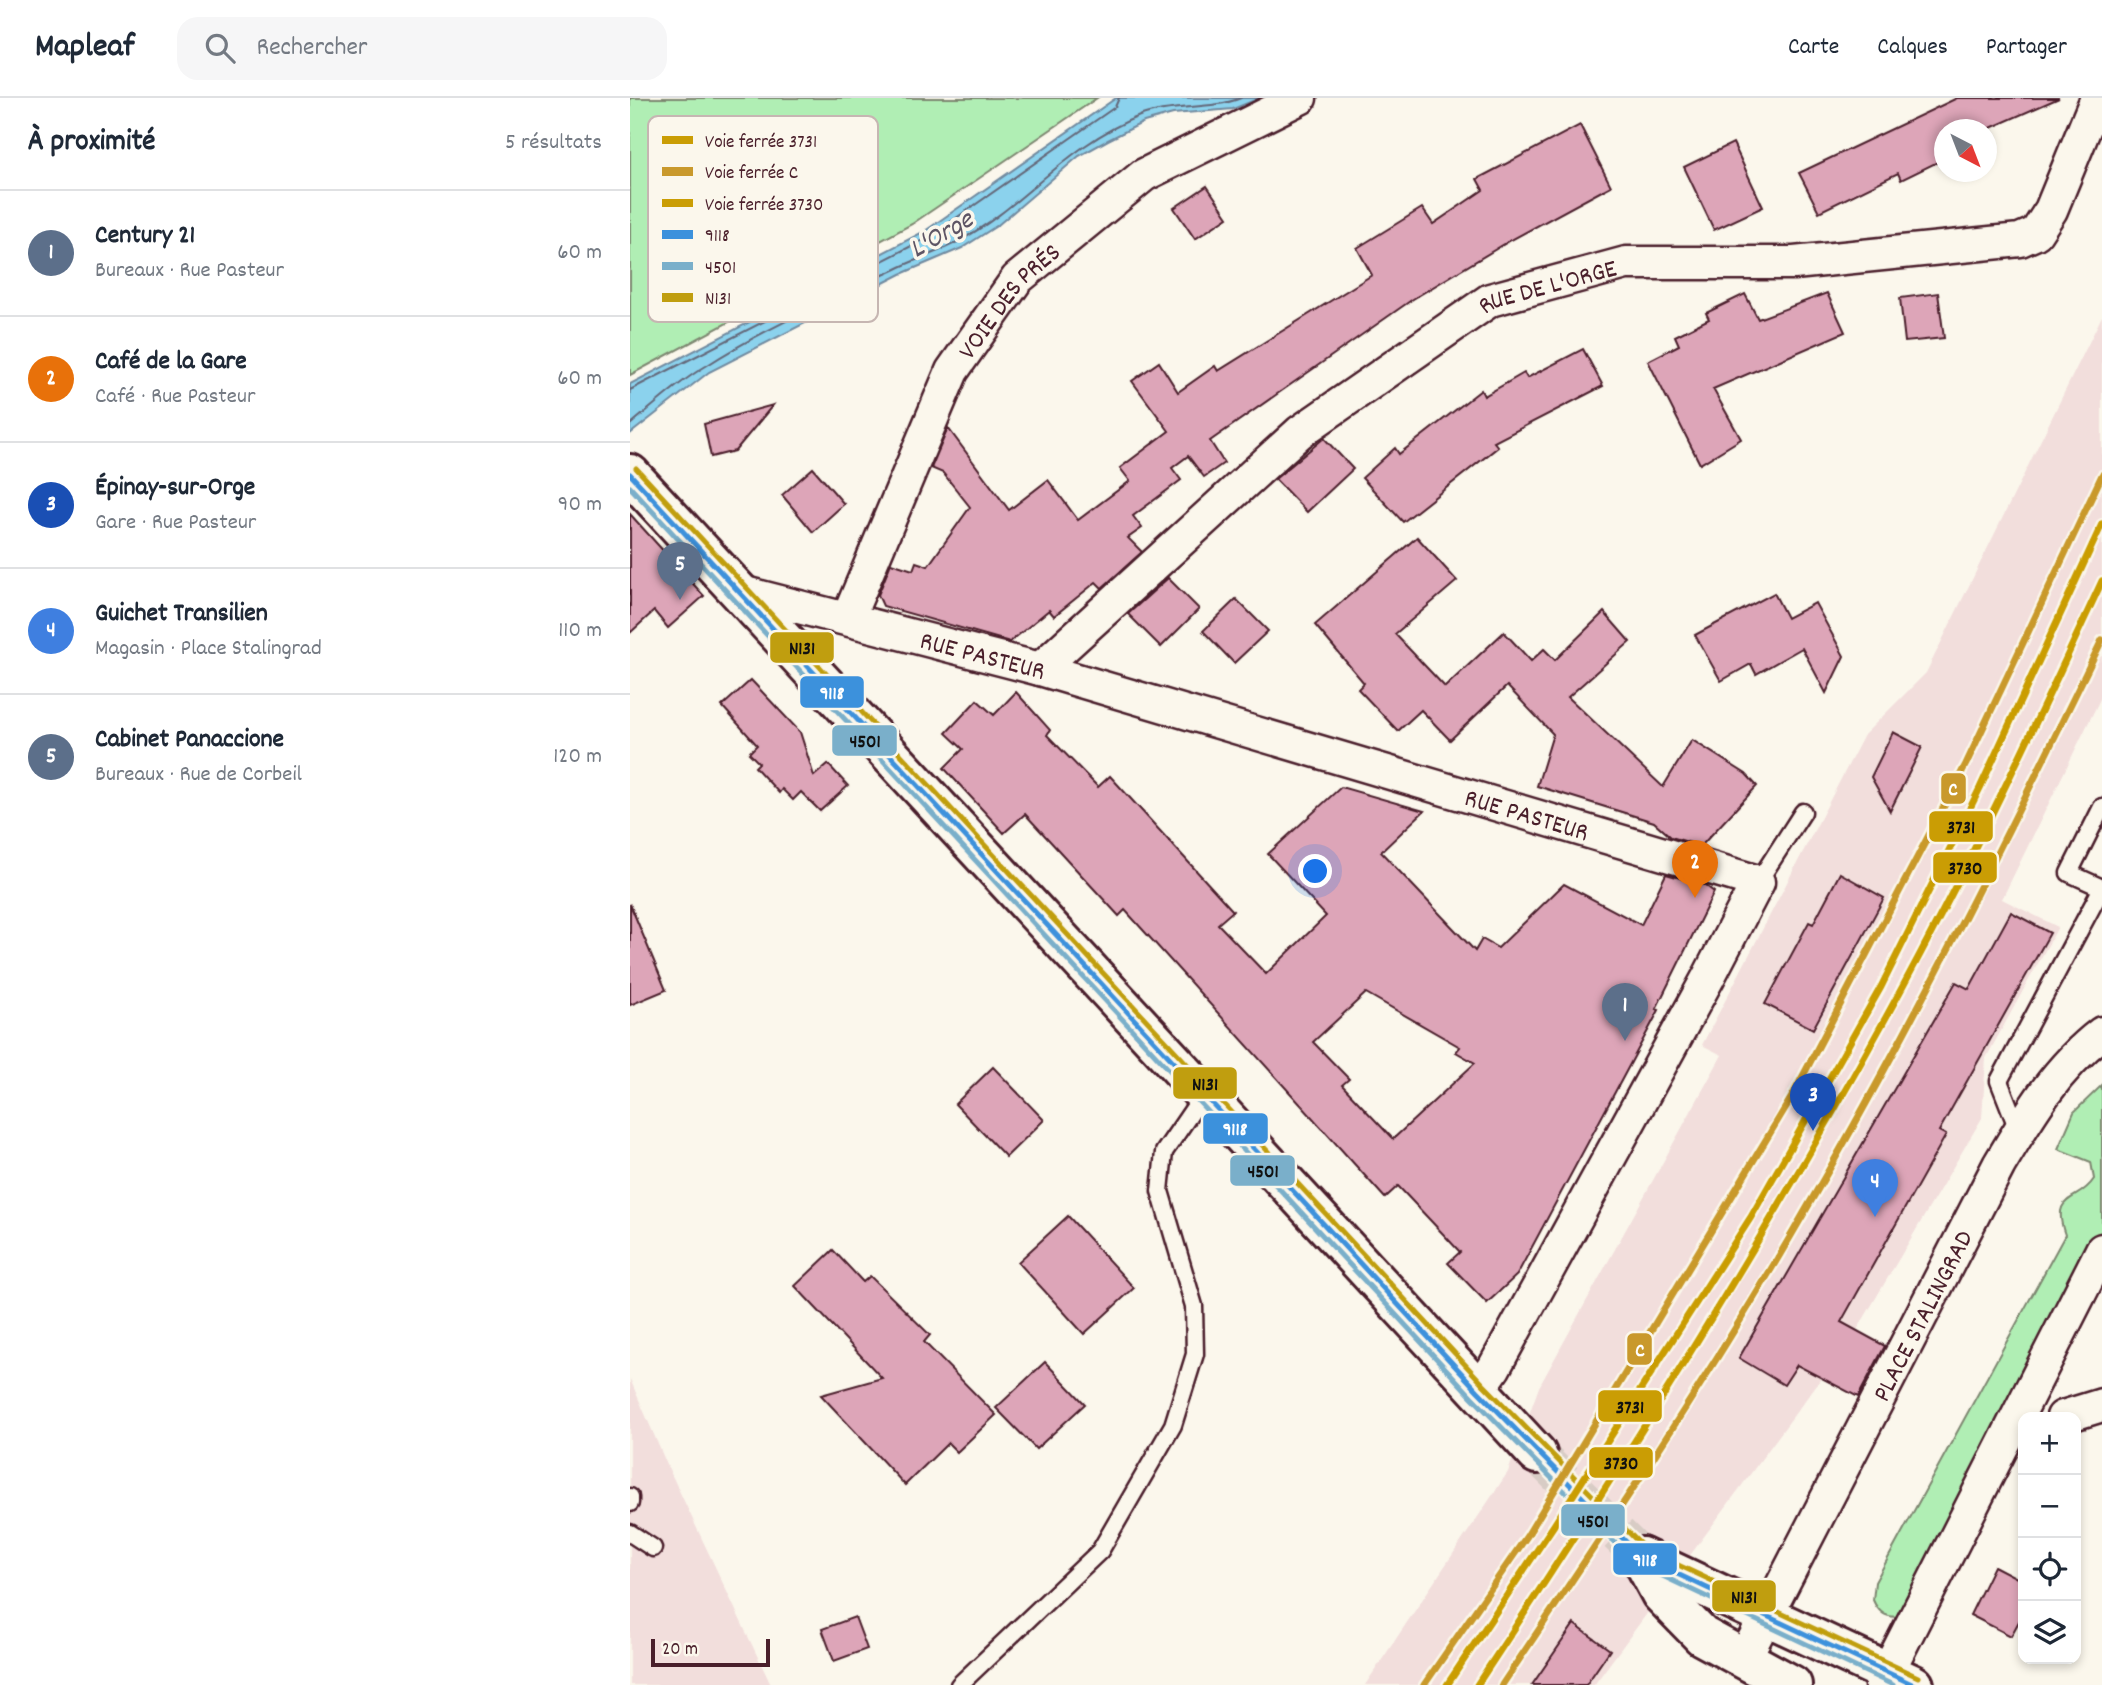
<!DOCTYPE html>
<html lang="fr">
<meta charset="utf-8">
<style>
body{margin:0;font-family:Dekko,sans-serif;background:#f6f6f7;color:#1f2937}
.controls{position:absolute;right:21px;bottom:21px;display:grid;overflow:hidden;border-radius:14px;box-shadow:0 4px 10px #0003}
.controls button{width:63px;height:63px;display:grid;place-items:center;padding:0;border:0;border-bottom:2px solid #e0e1e3;background:#fff;color:#1f2937;font:35px sans-serif}
.compass{position:absolute;left:1304px;top:21px;width:63px;height:63px;border-radius:50%;background:#fff;box-shadow:0 4px 10px #0003;rotate:138deg}
.scale{position:absolute;left:21px;bottom:18px;width:119px;box-sizing:border-box;padding-left:7px;border:4px solid #4a1f2b;border-top:0;font-size:19px;line-height:24px;white-space:nowrap;color:#4a1f2b;-webkit-text-stroke:5px #fbf7ec;paint-order:stroke}
.you{position:absolute;left:686px;top:774px;width:24px;height:24px;margin:-18px;border:5px solid #fff;border-radius:50%;background:#1a73e8;box-shadow:0 0 0 10px #1a73e833}
.badge{display:grid;place-items:center;width:46px;height:46px;border-radius:50%;background:#ea580c;color:#fff;font-size:23px;font-weight:700}
.pin{position:absolute;translate:-50% -58px;filter:drop-shadow(0 2px 4px #0008)}
.pin::after{content:'';position:absolute;top:37px;width:24px;height:21px;background:inherit;clip-path:polygon(0 0,100% 0,50% 100%)}
.list{margin:0;padding:0;list-style:none}
h2{display:flex;justify-content:space-between;align-items:center;height:91px;margin:0;padding:0 28px;font-size:30px}
h2 small{font-size:23px;font-weight:400;color:#747a83}
.list li{display:grid;grid-template-columns:46px 1fr auto;gap:21px;align-items:center;box-sizing:border-box;height:126px;padding:0 28px;border-top:2px solid #e0e1e3}
.list b{display:block;font-size:26px;white-space:nowrap}
.list p{margin:0;font-size:23px;white-space:nowrap;color:#747a83}
.list em{font-size:23px;font-style:normal;color:#747a83}
.icon{flex:none;width:38px;height:38px;fill:none;stroke:currentColor;stroke-width:2;stroke-linecap:round;stroke-linejoin:round}
.map{position:relative;flex:none;width:1472px;height:1587px;overflow:hidden}
header{display:flex;align-items:center;gap:42px;box-sizing:border-box;height:98px;padding:0 35px;background:#fff;border-bottom:2px solid #e0e1e3}
header strong{font-size:33px}
nav{display:flex;gap:38px;margin-inline-start:auto;font-size:24px}
.search{width:490px;height:63px;background:#f6f6f7;display:flex;align-items:center;gap:18px;box-sizing:border-box;padding:0 24px;border-radius:21px;color:#747a83;font-size:26px}
main{display:flex}
aside{flex:1;background:#fff}
.map>svg:first-child{display:block}
.built{fill:#f2dedc}
.green{fill:#b0eeb4;stroke:#7d8670;stroke-width:2}
.water{fill:#8bd2ed;stroke:#718a9f;stroke-width:2}
.lines{fill:none;stroke-linecap:round;stroke-linejoin:round}
.shore{stroke:#646779;stroke-width:2}
.building{fill:#dda5b8;stroke:#4a1f2b;stroke-width:2;fill-rule:evenodd}
.secondary-tunnel{stroke:#d8ccc5;stroke-width:38;stroke-dasharray:38 19;stroke-linecap:butt}
.service-casing{stroke:#4a1f2b;stroke-width:21}
.minor-casing{stroke:#4a1f2b;stroke-width:37}
.secondary-casing{stroke:#4a1f2b;stroke-width:44}
.service{stroke:#fbf7ec;stroke-width:16}
.minor{stroke:#fbf7ec;stroke-width:32}
.secondary{stroke:#fbf7ec;stroke-width:38}
.bus-1-casing{stroke:#fbf7ec;stroke-width:10}
.bus-2-casing{stroke:#fbf7ec;stroke-width:10}
.bus-3-casing{stroke:#fbf7ec;stroke-width:10}
.bus-1{stroke:#3c91dc;stroke-width:5}
.bus-2{stroke:#7aafca;stroke-width:5}
.bus-3{stroke:#c09e0f;stroke-width:5}
.rail-1-casing{stroke:#fbf7ec;stroke-width:12}
.rail-2-casing{stroke:#fbf7ec;stroke-width:12}
.rail-3-casing{stroke:#fbf7ec;stroke-width:12}
.rail-1{stroke:#ca9d04;stroke-width:7}
.rail-2{stroke:#c9992c;stroke-width:7}
.rail-3{stroke:#ca9d04;stroke-width:7}
.labels{text-anchor:middle;stroke-width:7;stroke-linejoin:round;paint-order:stroke}
.street-label{font-size:26px;fill:#4a1f2b;stroke:#fbf7ec}
.water-label{font-size:28px;font-style:italic;fill:#5e5565;stroke:#fbf7ec}
.key{fill:#fbf7ec;stroke:#c6b6b2;stroke-width:2}
.key-label{font-size:19px;fill:#4a1f2b}
.line-badge{stroke:#fbf7ec;stroke-width:2.5}
.badge-label{font-size:19px;text-anchor:middle;font-weight:bold;fill:#fff}
.pale-badge-label{font-size:19px;text-anchor:middle;font-weight:bold;fill:#111}
</style>
<header>
<strong>Mapleaf</strong>
<div class="search"><svg class="icon" aria-label="search" viewBox="0 0 24 24"><circle cx="10" cy="10" r="6"/><path d="M15 15l6 6"/></svg>Rechercher</div>
<nav><a>Carte</a><a>Calques</a><a>Partager</a></nav>
</header>
<main>
<aside>
<h2>À proximité<small>5 résultats</small></h2>
<ul class="list">
<li><span class="badge" style="background:#5c6f8a">1</span><div><b>Century 21</b><p>Bureaux · Rue Pasteur</p></div><em>60 m</em></li>
<li><span class="badge" style="background:#e8710a">2</span><div><b>Café de la Gare</b><p>Café · Rue Pasteur</p></div><em>60 m</em></li>
<li><span class="badge" style="background:#1a4fb4">3</span><div><b>Épinay-sur-Orge</b><p>Gare · Rue Pasteur</p></div><em>90 m</em></li>
<li><span class="badge" style="background:#3f7fe0">4</span><div><b>Guichet Transilien</b><p>Magasin · Place Stalingrad</p></div><em>110 m</em></li>
<li><span class="badge" style="background:#5c6f8a">5</span><div><b>Cabinet Panaccione</b><p>Bureaux · Rue de Corbeil</p></div><em>120 m</em></li>
</ul>
</aside>
<div class="map">
<svg width="1472" height="1587" viewBox="0 0 1472 1587">
<rect width="100%" height="100%" fill="#fbf7ec"/>
<filter id="ink" filterUnits="userSpaceOnUse"><feTurbulence type="fractalNoise" baseFrequency=".0143" numOctaves="2"/><feDisplacementMap in="SourceGraphic" scale="14" xChannelSelector="R" yChannelSelector="G"/><feConvolveMatrix kernelMatrix="1 2 1 2 8 2 1 2 1" color-interpolation-filters="sRGB"/></filter>
<g filter="url(#ink)">
<g class="built">
<polygon points="1472,218 1472,597 1372,801 1428,829 1356,960 1352,1020 1227,1232 964,1587 735,1587 878,1374 909,1289 1092,957 1072,947 1234,637 1296,575"/>
<polygon points="0,1281 37,1367 141,1587 0,1587"/>
</g>
<g class="green">
<polygon points="0,0 467,0 282,126 0,277"/>
<path d="M1472 987V1134L1322 1427 1272 1518C1258 1521 1249 1516 1243 1502L1245 1484 1435 1137C1420 1094 1448 1106 1464 1081L1461 1064 1428 1051 1444 1014Z"/>
</g>
<polygon class="water" points="486,0 630,0 603,11 543,16 514,24 478,42 449,58 368,127 332,150 271,176 79,274 0,336 0,286 295,133"/>
<g class="lines">
<g class="shore">
<polyline points="0,292 299,139 485,9 489,0"/>
<path d="M0 327C24 307 49 284 76 268 135 230 202 201 266 171 286 161 309 154 329 143 396 107 436 46 512 17 544 6 581 12 611 0"/>
</g>
</g>
<g class="building">
<polygon points="1327,0 1429,0 1356,32 1314,32 1314,61 1271,82 1268,75 1189,114 1169,75"/>
<polygon points="950,27 981,88 881,142 783,201 580,343 594,365 574,379 558,358 542,370 551,382 503,418 512,430 498,440 512,454 472,490 466,484 424,518 419,512 380,544 253,508 248,497 261,465 283,472 286,464 298,468 340,409 313,375 301,370 318,330 379,412 418,382 448,422 500,383 490,370 539,333 502,283 529,264 548,294 585,268 588,273 742,177 727,150 792,110 803,126 853,92 847,81"/>
<polygon points="1103,45 1133,109 1084,132 1054,69"/>
<polygon points="577,88 598,119 565,141 544,110"/>
<polygon points="1197,195 1215,234 1083,291 1111,341 1070,366 1018,263 1049,247 1045,238 1079,221 1076,215 1115,196 1128,221"/>
<polygon points="1308,195 1314,240 1275,244 1270,200"/>
<polygon points="953,251 973,288 864,344 868,349 773,424 732,380 765,350 769,356 851,292 854,298 894,275 897,280"/>
<polygon points="143,307 105,353 81,359 74,326"/>
<polygon points="694,340 723,371 677,414 645,381"/>
<polygon points="183,370 214,406 183,434 152,397"/>
<polygon points="0,416 74,498 38,530 24,513 0,535"/>
<polygon points="787,439 827,483 765,536 815,589 874,534 901,563 914,551 925,562 974,514 1000,544 938,599 1033,689 1062,642 1116,676 1127,688 1071,748 1041,739 1024,724 907,688 923,636 877,588 820,642 791,612 768,633 728,591 734,585 685,527"/>
<polygon points="538,480 569,511 531,549 498,516"/>
<polygon points="1144,495 1157,520 1185,505 1214,558 1196,595 1172,550 1126,576 1121,566 1091,583 1065,537"/>
<polygon points="606,501 638,533 604,565 573,533"/>
<polygon points="121,582 170,634 184,678 198,666 218,688 190,713 171,694 163,702 152,691 149,695 125,669 129,665 119,655 127,647 92,608"/>
<path d="M386 594 420 632 417 637 468 689 480 678 603 813 588 826 636 876 696 818 638 756 711 689 794 713 751 754 845 853 852 841 868 850 934 786 1011 827 1036 776 1075 787 1084 794 1026 911 1029 912 887 1177 857 1205 818 1165 830 1154 768 1088 755 1100 495 812 489 818 395 716 374 735 314 670 333 651 316 635 347 602 364 617ZM736 895 830 949 826 954 845 965 763 1041 712 987 719 981 683 944Z"/>
<polygon points="1263,634 1292,649 1260,713 1241,679"/>
<polygon points="1210,775 1254,800 1183,931 1135,906 1179,824 1183,826"/>
<polygon points="0,806 36,892 0,907"/>
<polygon points="1381,814 1420,835 1309,1033 1316,1037 1211,1224 1255,1248 1228,1299 1167,1267 1154,1287 1109,1260 1326,884 1339,891"/>
<polygon points="363,969 414,1022 376,1059 325,1006"/>
<polygon points="438,1118 504,1190 454,1236 388,1164"/>
<polygon points="203,1152 233,1184 240,1178 300,1237 294,1244 366,1317 327,1354 318,1345 275,1387 191,1297 252,1280 165,1188"/>
<polygon points="415,1264 455,1306 406,1351 366,1310"/>
<polygon points="1364,1468 1393,1483 1393,1516 1381,1538 1340,1517"/>
<polygon points="225,1519 237,1551 204,1563 192,1531"/>
<polygon points="944,1526 980,1552 956,1587 902,1587"/>
</g>
<g class="lines">
<polyline class="secondary-tunnel" points="907,1356 1011,1459"/>
<g class="service-casing">
<g id="service">
<polyline points="1128,784 1173,714"/>
<polyline points="1470,789 1439,775 1472,709"/>
<polyline points="1389,1034 1369,983 1472,790"/>
<polyline points="0,1399 0,1405"/>
<polyline points="0,1435 23,1450"/>
<polyline points="329,1587 470,1453 543,1327 565,1256 564,1208 530,1093 534,1054 573,997"/>
</g>
</g>
<g class="minor-casing">
<g id="minor">
<path id="s1" d="M107 493 410 571 1128 784 1078 880 864 1270 848 1293"/>
<path id="s2" d="M218 520 322 273 387 181 514 77 670 0"/>
<path id="s3" d="M410 571 670 334 860 202 996 165H1164L1390 142 1406 135 1421 112 1467 0"/>
<polyline points="1433,1319 1472,1307"/>
<path id="s4" d="M1114 1561 1369 1067C1398 1018 1426 970 1472 935"/>
<polyline points="1251,1587 1472,1152"/>
</g>
</g>
<g class="secondary-casing">
<g id="secondary">
<polyline points="0,376 907,1356"/>
<polyline points="1011,1459 1284,1587"/>
<polyline points="1011,1459 1031,1496 1072,1538 1162,1587"/>
</g>
</g>
<use href="#service" class="service"/>
<use href="#minor" class="minor"/>
<use href="#secondary" class="secondary"/>
<g class="bus-1-casing">
<polyline id="bus-1" points="0,376 848,1293 1011,1459 1284,1587"/>
</g>
<g class="bus-2-casing">
<polyline id="bus-2" points="0,389 842,1299 1005,1465 1263,1587"/>
</g>
<g class="bus-3-casing">
<polyline id="bus-3" points="6,370 854,1287 1016,1452 1288,1579"/>
</g>
<use href="#bus-1" class="bus-1"/>
<use href="#bus-2" class="bus-2"/>
<use href="#bus-3" class="bus-3"/>
<g class="rail-1-casing">
<polyline id="rail-1" points="817,1587 924,1427 1121,1119 1251,889 1350,690 1472,426"/>
</g>
<g class="rail-2-casing">
<g id="rail-2">
<polyline points="794,1587 897,1438 1163,997 1336,666 1472,377"/>
<path d="M872 1587C980 1426 1089 1265 1185 1096 1289 916 1381 729 1472 542"/>
</g>
</g>
<g class="rail-3-casing">
<path id="rail-3" d="M847 1587C993 1367 1133 1144 1260 912 1337 772 1405 628 1472 483"/>
</g>
<use href="#rail-1" class="rail-1"/>
<use href="#rail-2" class="rail-2"/>
<use href="#rail-3" class="rail-3"/>
</g>
</g>
<g class="labels">
<g class="street-label">
<text dy="9" stroke="none"><textPath href="#s3" startOffset="642">RUE DE L'ORGE</textPath></text>
<text dy="9" stroke="none"><textPath href="#s2" startOffset="359">VOIE DES PRÉS</textPath></text>
<text dy="9" stroke="none"><textPath href="#s1" startOffset="254">RUE PASTEUR</textPath></text>
<text dy="9" stroke="none"><textPath href="#s1" startOffset="821">RUE PASTEUR</textPath></text>
<text dy="9" stroke="none"><textPath href="#s4" startOffset="387">PLACE STALINGRAD</textPath></text>
</g>
<g class="water-label">
<text transform="translate(310 134) rotate(-30)" y="10">L'Orge</text>
</g>
</g>
<rect x="18" y="18" width="230" height="206" rx="10" class="key"/>
<rect x="32" y="38" width="31" height="8" fill="#ca9d04"/>
<rect x="32" y="69" width="31" height="9" fill="#c9992c"/>
<rect x="32" y="101" width="31" height="8" fill="#ca9d04"/>
<rect x="32" y="132" width="31" height="9" fill="#3c91dc"/>
<rect x="32" y="164" width="31" height="8" fill="#7aafca"/>
<rect x="32" y="195" width="31" height="9" fill="#c09e0f"/>
<g class="key-label">
<text x="75" y="49">Voie ferrée 3731</text>
<text x="75" y="80">Voie ferrée C</text>
<text x="75" y="112">Voie ferrée 3730</text>
<text x="75" y="143">9118</text>
<text x="75" y="175">4501</text>
<text x="75" y="206">N131</text>
</g>
<g class="line-badge">
<rect x="139" y="533" width="66" height="33" rx="7" fill="#c09e0f"/>
<rect x="169" y="577" width="66" height="34" rx="7" fill="#3c91dc"/>
<rect x="201" y="626" width="67" height="33" rx="7" fill="#7aafca"/>
<rect x="1310" y="674" width="27" height="33" rx="7" fill="#c9992c"/>
<rect x="1298" y="712" width="66" height="33" rx="7" fill="#ca9d04"/>
<rect x="1302" y="753" width="66" height="33" rx="7" fill="#ca9d04"/>
<rect x="542" y="968" width="66" height="34" rx="7" fill="#c09e0f"/>
<rect x="572" y="1014" width="67" height="33" rx="7" fill="#3c91dc"/>
<rect x="599" y="1056" width="67" height="33" rx="7" fill="#7aafca"/>
<rect x="996" y="1234" width="27" height="34" rx="7" fill="#c9992c"/>
<rect x="967" y="1291" width="66" height="34" rx="7" fill="#ca9d04"/>
<rect x="958" y="1348" width="66" height="33" rx="7" fill="#ca9d04"/>
<rect x="930" y="1405" width="66" height="34" rx="7" fill="#7aafca"/>
<rect x="982" y="1444" width="66" height="34" rx="7" fill="#3c91dc"/>
<rect x="1081" y="1481" width="66" height="34" rx="7" fill="#c09e0f"/>
</g>
<g class="badge-label">
<text x="202" y="601">9118</text>
<text x="1323" y="697">C</text>
<text x="605" y="1037">9118</text>
<text x="1010" y="1258">C</text>
<text x="1015" y="1468">9118</text>
</g>
<g class="pale-badge-label">
<text x="172" y="556">N131</text>
<text x="235" y="649">4501</text>
<text x="1331" y="735">3731</text>
<text x="1335" y="776">3730</text>
<text x="575" y="992">N131</text>
<text x="633" y="1079">4501</text>
<text x="1000" y="1315">3731</text>
<text x="991" y="1371">3730</text>
<text x="963" y="1429">4501</text>
<text x="1114" y="1505">N131</text>
</g>
</svg>
<div class="controls">
<button>+</button>
<button>−</button>
<button><svg class="icon" aria-label="locate" viewBox="0 0 24 24"><circle cx="12" cy="12" r="6"/><path d="M12 2v4M12 18v4M2 12h4M18 12h4"/></svg></button>
<button><svg class="icon" aria-label="layers" viewBox="0 0 24 24"><path d="M12 4l9 5-9 5-9-5zM3 14l9 5 9-5"/></svg></button>
</div>
<svg class="compass" viewBox="-18 -18 36 36"><path d="M0-13l5 13h-10z" fill="#e53935"/><path d="M0 13l5-13h-10z" fill="#747a83"/></svg>
<div class="scale">20 m</div>
<div class="you"></div>
<div class="pin badge" style="left:995px;top:943px;background:#5c6f8a">1</div>
<div class="pin badge" style="left:1065px;top:800px;background:#e8710a">2</div>
<div class="pin badge" style="left:1183px;top:1033px;background:#1a4fb4">3</div>
<div class="pin badge" style="left:1245px;top:1119px;background:#3f7fe0">4</div>
<div class="pin badge" style="left:50px;top:502px;background:#5c6f8a">5</div>
</div>
</main>
